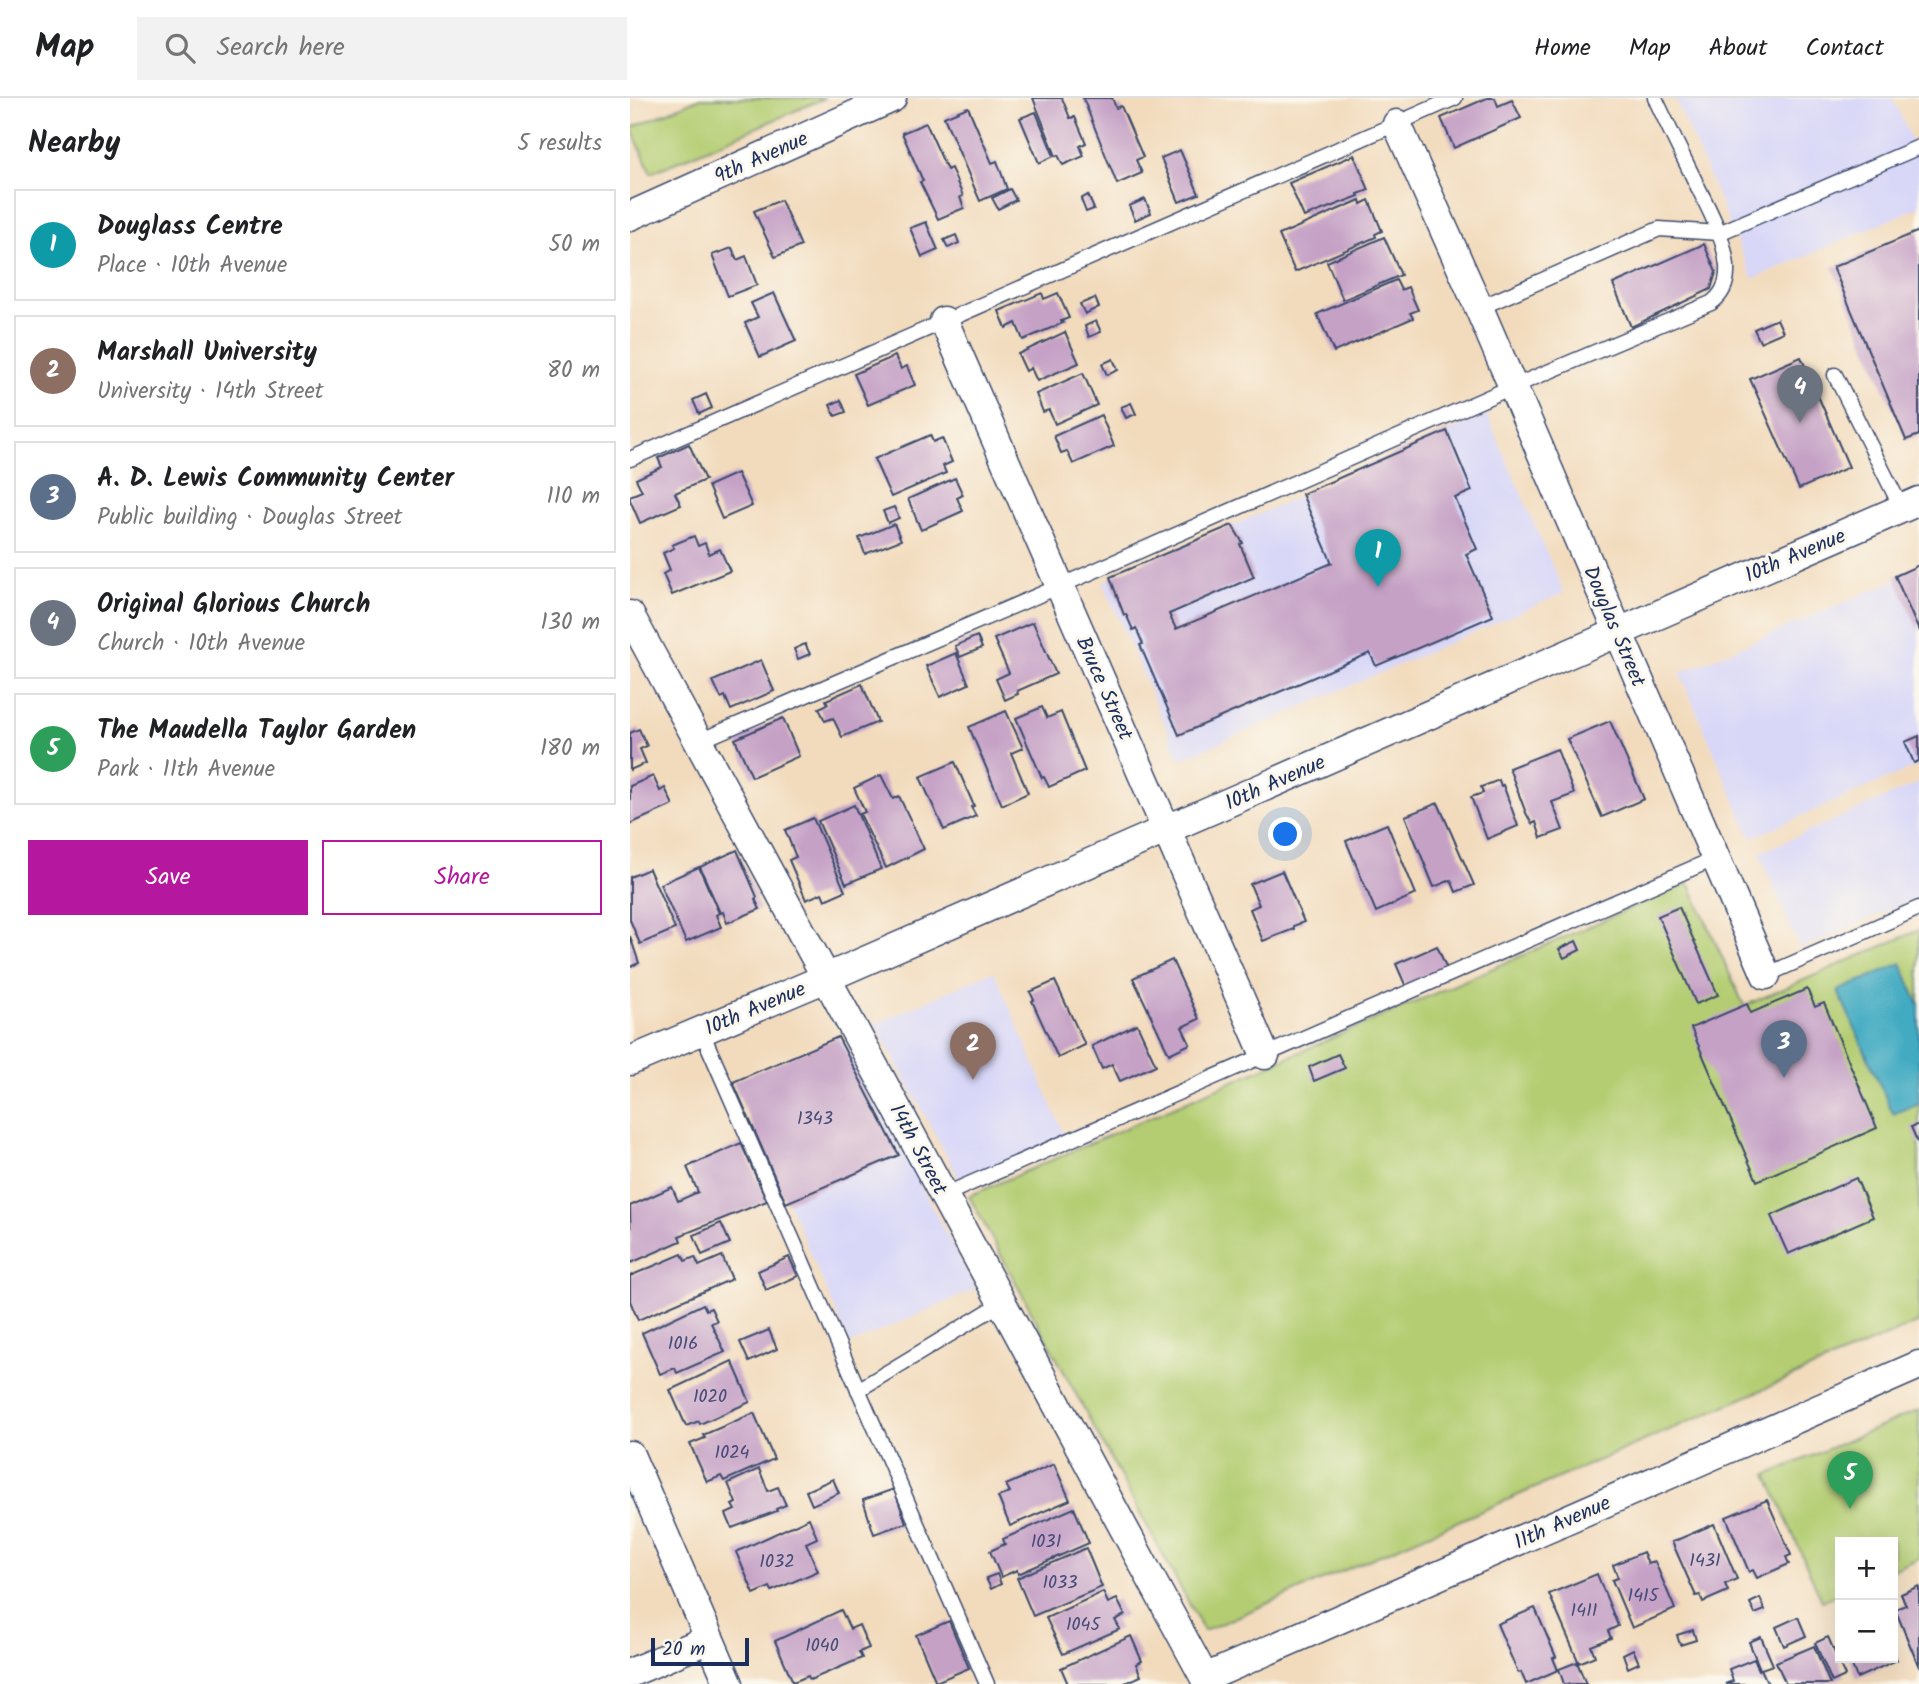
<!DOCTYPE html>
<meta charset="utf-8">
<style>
body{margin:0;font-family:Kalam,sans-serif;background:#f2f2f2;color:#202124}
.controls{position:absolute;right:21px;bottom:21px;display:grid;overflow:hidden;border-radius:0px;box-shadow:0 7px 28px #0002}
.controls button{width:63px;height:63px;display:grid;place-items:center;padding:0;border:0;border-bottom:2px solid #e0e0e0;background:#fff;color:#202124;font:35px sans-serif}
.scale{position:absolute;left:21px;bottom:18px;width:98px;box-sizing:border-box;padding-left:7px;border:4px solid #1b2f5e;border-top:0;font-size:19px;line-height:24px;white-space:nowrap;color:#1b2f5e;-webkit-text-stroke:5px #fbf7ec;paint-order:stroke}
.you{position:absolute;left:656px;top:737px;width:24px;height:24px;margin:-18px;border:5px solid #fff;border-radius:50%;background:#1a73e8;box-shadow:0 0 0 10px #1a73e833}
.badge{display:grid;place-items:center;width:46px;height:46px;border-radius:50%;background:#b5179e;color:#fff;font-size:23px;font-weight:700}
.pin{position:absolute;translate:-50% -58px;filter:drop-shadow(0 2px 4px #0008)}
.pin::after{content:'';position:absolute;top:37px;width:24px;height:21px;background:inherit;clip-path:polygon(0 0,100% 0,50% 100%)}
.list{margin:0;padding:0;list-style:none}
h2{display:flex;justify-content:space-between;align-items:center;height:91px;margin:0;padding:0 28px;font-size:30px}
h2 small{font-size:23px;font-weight:400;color:#757577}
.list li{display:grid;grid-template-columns:46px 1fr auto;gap:21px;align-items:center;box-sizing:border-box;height:112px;margin:0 14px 14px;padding:0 14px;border:2px solid #e0e0e0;border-radius:0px}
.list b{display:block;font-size:26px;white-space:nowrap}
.list p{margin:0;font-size:23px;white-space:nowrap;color:#757577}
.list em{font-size:23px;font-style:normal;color:#757577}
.actions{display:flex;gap:14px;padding:21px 28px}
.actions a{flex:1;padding:16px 0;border:2px solid #b5179e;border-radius:0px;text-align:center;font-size:24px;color:#b5179e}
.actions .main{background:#b5179e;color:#fff}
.icon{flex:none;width:38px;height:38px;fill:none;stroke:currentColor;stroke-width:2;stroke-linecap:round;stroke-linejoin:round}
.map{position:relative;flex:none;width:1289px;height:1586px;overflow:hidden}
header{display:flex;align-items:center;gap:42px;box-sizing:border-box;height:98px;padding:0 35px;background:#fff;border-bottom:2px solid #e0e0e0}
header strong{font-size:33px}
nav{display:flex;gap:38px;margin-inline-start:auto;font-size:24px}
.search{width:490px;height:63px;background:#f2f2f2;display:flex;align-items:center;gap:18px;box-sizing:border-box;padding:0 24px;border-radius:0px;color:#757577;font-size:26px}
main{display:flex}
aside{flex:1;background:#fff}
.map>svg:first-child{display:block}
.built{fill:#d8d7f8}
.green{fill:#b4cd72;stroke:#687e68;stroke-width:2}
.water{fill:#42abc2;stroke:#2e6d90;stroke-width:2}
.building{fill:#c5a1c6}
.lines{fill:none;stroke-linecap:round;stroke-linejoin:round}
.service-casing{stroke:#3b496c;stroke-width:17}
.minor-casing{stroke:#3b496c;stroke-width:31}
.service{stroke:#fff;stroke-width:14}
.minor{stroke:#fff;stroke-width:28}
.labels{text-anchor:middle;stroke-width:6;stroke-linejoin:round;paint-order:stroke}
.number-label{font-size:18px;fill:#464c78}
.street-label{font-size:21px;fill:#1b2f5e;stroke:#fbf7ec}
</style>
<header>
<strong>Map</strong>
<div class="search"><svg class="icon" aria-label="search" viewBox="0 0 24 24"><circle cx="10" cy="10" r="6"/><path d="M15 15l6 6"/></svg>Search here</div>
<nav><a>Home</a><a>Map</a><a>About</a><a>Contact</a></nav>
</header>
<main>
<aside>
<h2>Nearby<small>5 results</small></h2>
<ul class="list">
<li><span class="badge" style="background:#0f9aa8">1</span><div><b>Douglass Centre</b><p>Place · 10th Avenue</p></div><em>50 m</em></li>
<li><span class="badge" style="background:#8d6e63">2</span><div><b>Marshall University</b><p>University · 14th Street</p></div><em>80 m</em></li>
<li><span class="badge" style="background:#5c6f8a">3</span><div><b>A. D. Lewis Community Center</b><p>Public building · Douglas Street</p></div><em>110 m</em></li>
<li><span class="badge" style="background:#6b7280">4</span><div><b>Original Glorious Church</b><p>Church · 10th Avenue</p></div><em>130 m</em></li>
<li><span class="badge" style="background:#2e9e5b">5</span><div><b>The Maudella Taylor Garden</b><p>Park · 11th Avenue</p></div><em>180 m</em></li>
</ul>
<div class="actions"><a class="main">Save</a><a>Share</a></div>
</aside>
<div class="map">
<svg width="1289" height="1586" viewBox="0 0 1289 1586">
<rect width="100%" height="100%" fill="#fbf7ec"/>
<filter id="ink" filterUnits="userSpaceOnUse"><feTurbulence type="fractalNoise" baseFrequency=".0143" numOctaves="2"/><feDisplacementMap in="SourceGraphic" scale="14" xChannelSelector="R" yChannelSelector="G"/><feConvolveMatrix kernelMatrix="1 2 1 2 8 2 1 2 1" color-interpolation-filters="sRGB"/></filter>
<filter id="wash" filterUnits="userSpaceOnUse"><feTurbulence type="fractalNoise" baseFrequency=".00686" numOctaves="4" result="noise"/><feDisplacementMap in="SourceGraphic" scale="28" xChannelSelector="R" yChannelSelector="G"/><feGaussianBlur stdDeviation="1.57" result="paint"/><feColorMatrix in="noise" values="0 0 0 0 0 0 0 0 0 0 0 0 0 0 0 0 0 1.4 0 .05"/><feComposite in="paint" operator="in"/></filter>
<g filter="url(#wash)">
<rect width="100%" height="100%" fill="#f2dbbd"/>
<g class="built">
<polygon points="1045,0 1263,0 1289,60 1289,109 1123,181"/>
<polygon points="857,317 934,495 550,662 473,484"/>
<polygon points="1289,472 1289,667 1121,740 1050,575"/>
<polygon points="1289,685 1289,799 1170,851 1129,755"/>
<polygon points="364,873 435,1038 331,1084 245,926"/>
<polygon points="211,940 346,1191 220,1246 106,985"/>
</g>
<g class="green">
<polygon points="70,0 195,0 21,75 1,30"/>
<polygon points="1059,785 1114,908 1289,832 1289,1224 574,1533 339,1098"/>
<polygon points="1289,1312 1289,1460 1263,1472 1263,1444 1210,1444 1210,1495 1192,1503 1137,1377"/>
</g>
<polygon class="water" points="1271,865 1289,907 1289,1005 1263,1016 1208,893"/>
<g id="blocks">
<g class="building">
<polygon points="403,0 432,0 440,20 445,19 456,45 450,48 454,58 433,67 428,57 426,58"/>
<polygon points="453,0 482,0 486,10 491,8 513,59 506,62 512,75 487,86"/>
<polygon points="857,0 865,0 868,8 882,2 891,20 824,50 811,20"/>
<polygon points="338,9 362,65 367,63 377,91 350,103 314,19"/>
<polygon points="406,14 424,58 409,65 390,20"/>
<polygon points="296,25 317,72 321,70 333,98 330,99 334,110 308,121 290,84 293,83 272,35"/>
<polygon points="550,52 569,96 549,104 531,60"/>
<polygon points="724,57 739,92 728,96 729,98 674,119 659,85"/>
<polygon points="380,91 386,102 368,111 362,100"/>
<polygon points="458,97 464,111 456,114 451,101"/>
<polygon points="515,101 521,115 505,122 499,108"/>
<polygon points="151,102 171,148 145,159 124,113"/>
<polygon points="730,102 731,106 739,102 752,133 745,136 746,139 665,174 649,137"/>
<polygon points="296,124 308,152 292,159 280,130"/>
<polygon points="1289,133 1289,337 1276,342 1203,169"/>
<polygon points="326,137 329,145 318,150 314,142"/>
<polygon points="754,139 771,177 713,202 697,164"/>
<polygon points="1074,146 1086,174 1081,191 1001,229 983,186"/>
<polygon points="102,150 107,162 116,158 127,187 98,198 82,157"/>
<polygon points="766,182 771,192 778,189 788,212 780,215 783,220 704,254 687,216"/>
<polygon points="144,195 166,243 130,259 115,225 128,219 121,205"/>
<polygon points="412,195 414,201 428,195 439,220 431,223 433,225 393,242 386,225 376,230 369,213"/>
<polygon points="465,200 469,209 455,216 450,206"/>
<polygon points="1147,221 1153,234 1130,244 1124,231"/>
<polygon points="466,223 471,234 459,239 455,228"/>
<polygon points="435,234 449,265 407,283 401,270 396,273 388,256"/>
<polygon points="265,258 271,271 277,268 285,287 238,307 224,276"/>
<polygon points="1171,259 1219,369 1169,391 1120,281"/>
<polygon points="483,261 488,272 477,277 472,266"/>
<polygon points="453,275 467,307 425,326 419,312 413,314 406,296"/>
<polygon points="76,296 82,310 69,316 63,302"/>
<polygon points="211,302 216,314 205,318 200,307"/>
<polygon points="501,305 506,316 496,320 491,309"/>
<polygon points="471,317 484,348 443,366 437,353 431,355 424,338"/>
<polygon points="817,333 842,393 825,400 847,451 836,456 863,518 746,568 740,555 549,637 510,547 513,546 506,530 503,532 496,516 494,517 480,479 602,427 613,445 610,446 624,479 539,516 546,531 702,465 672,396"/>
<polygon points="300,337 303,344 312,340 322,364 313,368 316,375 261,399 244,361"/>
<polygon points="59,346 75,382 45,395 51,407 10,425 0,402 0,398 12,393 6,381 32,369 28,360"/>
<polygon points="107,375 122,408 92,421 78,388"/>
<polygon points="325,380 333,397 327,400 333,413 291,432 278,401"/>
<polygon points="264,409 269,420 258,425 253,413"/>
<polygon points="264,426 271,442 235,456 229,440"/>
<polygon points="64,438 68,448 75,445 79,456 90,451 100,473 42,497 33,476 40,472 33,455 44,450 42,447"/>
<polygon points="1289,467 1289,533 1265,478"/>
<polygon points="403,524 426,576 387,593 388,596 375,602 366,581 379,575 364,541"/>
<polygon points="347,538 352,550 330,559 325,548"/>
<polygon points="175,546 180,556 168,561 164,551"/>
<polygon points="326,555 339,586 310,599 296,568"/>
<polygon points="131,562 144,593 101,612 95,598 91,600 83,583"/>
<polygon points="232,586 248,624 212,639 203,620 195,623 189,610 198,606 196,602"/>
<polygon points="412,609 417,620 431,614 455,673 419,689 414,679 412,680 386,620"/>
<polygon points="376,613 393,650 381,655 398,695 372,707 339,629"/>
<polygon points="153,620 169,658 122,679 105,641"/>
<polygon points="980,623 1014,701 972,719 937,641"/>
<polygon points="9,631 17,648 10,651 16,665 0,672 0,635"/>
<polygon points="1289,638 1289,663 1284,665 1275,644"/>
<polygon points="927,651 944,696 922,704 933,732 911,740 906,724 902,726 896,715 879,670"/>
<polygon points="325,664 344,708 341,709 346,718 314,732 290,679"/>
<polygon points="251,677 263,701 269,698 294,751 256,770 230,716 235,714 224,690"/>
<polygon points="23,678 30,693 35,690 43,707 0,726 0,688"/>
<polygon points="869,682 871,688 873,687 888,728 857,741 841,699 853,695 851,689"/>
<polygon points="808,705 844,787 826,794 821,782 804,789 775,718"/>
<polygon points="224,707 251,771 216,786 188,723"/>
<polygon points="183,720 215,793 195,802 192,795 176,802 159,762 166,759 155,732"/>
<polygon points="757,726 786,796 746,814 716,743"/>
<polygon points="107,752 127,799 125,801 130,811 97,825 93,814 90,815 70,769"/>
<polygon points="69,769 89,815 86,817 91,829 56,844 30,786"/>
<polygon points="19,771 45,831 10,846 0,822 0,779"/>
<polygon points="652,773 674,824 663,828 664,831 633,843 620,811 629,807 620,786"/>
<polygon points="1049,809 1088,897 1066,906 1028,818"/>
<polygon points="0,838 9,865 0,869"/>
<polygon points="946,843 950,852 934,860 929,851"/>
<polygon points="807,848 817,871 776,889 766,866"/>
<polygon points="542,862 569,921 552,929 560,946 539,956 503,880"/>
<polygon points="425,883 455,947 428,960 402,903 404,902 400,894"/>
<polygon points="1177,891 1185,909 1194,905 1247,1030 1127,1083 1061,930 1117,906 1121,915"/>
<polygon points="507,926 526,967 490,983 482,966 472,971 462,948"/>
<polygon points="208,939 269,1057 156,1105 103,984"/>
<polygon points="708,956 715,970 684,983 679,969"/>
<polygon points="1289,1026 1289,1047 1281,1029"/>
<polygon points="111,1045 137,1103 49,1138 51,1143 1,1165 0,1108 42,1089 48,1103 68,1094 57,1069"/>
<polygon points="1226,1080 1243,1119 1158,1156 1141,1118"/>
<polygon points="91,1125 100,1145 72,1157 64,1137"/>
<polygon points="52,1156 55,1163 65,1159 69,1168 92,1158 102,1181 8,1222 0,1203 0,1178"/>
<polygon points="159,1159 168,1178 136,1192 128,1173"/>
<polygon points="73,1206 76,1212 81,1210 87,1223 81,1225 95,1254 47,1275 45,1270 30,1276 12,1235"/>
<polygon points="139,1232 147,1251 119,1264 110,1244"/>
<polygon points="102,1263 120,1304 70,1326 69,1323 56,1328 40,1292"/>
<polygon points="124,1315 144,1361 94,1383 91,1378 77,1384 60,1346 75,1340 73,1337"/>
<polygon points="424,1366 440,1402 380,1428 368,1399 380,1394 376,1387"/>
<polygon points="129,1371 138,1393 148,1389 156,1407 146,1411 147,1413 102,1430 96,1416 105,1412 102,1407 106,1405 98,1385"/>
<polygon points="203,1381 209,1395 182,1407 176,1393"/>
<polygon points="264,1391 276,1425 244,1436 233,1402"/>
<polygon points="1137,1402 1161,1457 1156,1459 1159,1466 1127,1480 1123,1472 1119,1474 1096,1419"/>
<polygon points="444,1410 459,1445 388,1476 387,1472 371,1479 360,1453 375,1446 373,1441"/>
<polygon points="179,1420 187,1440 176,1445 188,1473 142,1493 140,1489 124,1496 106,1454"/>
<polygon points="1084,1426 1107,1481 1095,1486 1098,1493 1073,1504 1070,1497 1066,1498 1042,1444"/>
<polygon points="456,1450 472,1489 403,1518 387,1480"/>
<polygon points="1013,1454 1018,1466 1025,1464 1045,1511 1002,1530 982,1482 988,1480 983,1467"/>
<polygon points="367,1476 371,1486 361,1491 356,1480"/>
<polygon points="967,1476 988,1528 978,1533 981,1540 961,1548 965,1558 949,1565 919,1496"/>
<polygon points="1289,1488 1289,1569 1265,1511 1276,1507 1271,1496"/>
<polygon points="473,1494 478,1505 487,1501 495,1517 485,1522 490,1531 433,1556 416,1520"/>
<polygon points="1130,1500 1135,1512 1125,1516 1120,1505"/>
<polygon points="905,1510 926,1559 923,1560 928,1572 896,1586 891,1574 888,1575 867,1526"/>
<polygon points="211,1512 220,1531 229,1527 239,1550 229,1554 232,1560 180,1582 178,1578 163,1584 145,1543"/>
<polygon points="1168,1519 1176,1538 1154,1548 1146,1529"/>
<polygon points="319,1523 339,1570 306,1584 286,1537"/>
<polygon points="1063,1532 1066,1542 1050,1547 1047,1537"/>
<polygon points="501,1538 512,1563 506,1566 511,1578 493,1586 438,1586 431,1570"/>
<polygon points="1131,1539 1143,1567 1131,1571 1138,1586 1095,1586 1103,1583 1099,1571 1124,1561 1129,1572 1130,1571 1119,1544"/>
<polygon points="1198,1539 1215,1578 1202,1584 1185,1545"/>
<polygon points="1184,1548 1200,1586 1156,1586 1146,1564"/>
<polygon points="1003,1551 1009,1565 998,1570 993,1556"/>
<polygon points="1263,1552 1267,1562 1227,1580 1219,1560 1263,1560"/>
<polygon points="947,1564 956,1586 934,1586 929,1571"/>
</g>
</g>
</g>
<g filter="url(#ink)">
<use href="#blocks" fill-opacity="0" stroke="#3b496c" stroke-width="2"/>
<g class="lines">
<g class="service-casing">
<g id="service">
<polyline points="849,210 1029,131 1089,135 1289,49"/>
<polyline points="1205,277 1272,411"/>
<polyline points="0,361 825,0"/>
<path d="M67 644 430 488 868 295 1081 205C1094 196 1098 183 1097 168 1094 137 1078 110 1065 83 1051 55 1038 28 1025 0"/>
<polyline points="1136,877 1289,810"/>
<polyline points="71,932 357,1586"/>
<polyline points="314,1097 1086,760"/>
<polyline points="228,1292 372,1205"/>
</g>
</g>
<g class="minor-casing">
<g id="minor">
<polyline points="767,26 849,210 1136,877"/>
<polyline points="0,118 262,0"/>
<polyline points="314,223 635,957"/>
<polyline points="0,517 578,1586"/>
<polyline points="0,963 196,880 1289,403"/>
<polyline points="0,1357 99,1586"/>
<polyline points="0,1575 79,1541"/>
<polyline points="575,1580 1289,1267"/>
</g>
</g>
<use href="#service" class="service"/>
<use href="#minor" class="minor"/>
</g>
</g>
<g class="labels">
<g class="number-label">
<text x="185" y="1026">1343</text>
<text x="53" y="1251">1016</text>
<text x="80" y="1304">1020</text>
<text x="102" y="1360">1024</text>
<text x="416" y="1449">1031</text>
<text x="1075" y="1468">1431</text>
<text x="147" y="1469">1032</text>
<text x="430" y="1490">1033</text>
<text x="1013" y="1503">1415</text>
<text x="954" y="1518">1411</text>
<text x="453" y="1532">1045</text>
<text x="192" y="1553">1040</text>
</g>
<g class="street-label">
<text transform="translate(131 59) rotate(-24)" y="7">9th Avenue</text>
<text transform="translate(1165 457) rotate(-23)" y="7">10th Avenue</text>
<text transform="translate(985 528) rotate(67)" y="7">Douglas Street</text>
<text transform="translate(475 590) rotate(66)" y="7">Bruce Street</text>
<text transform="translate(645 684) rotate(-24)" y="7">10th Avenue</text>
<text transform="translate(125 910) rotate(-23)" y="7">10th Avenue</text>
<text transform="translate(289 1051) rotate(62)" y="7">14th Street</text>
<text transform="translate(932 1424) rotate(-24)" y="7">11th Avenue</text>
</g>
</g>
</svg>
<div class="controls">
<button>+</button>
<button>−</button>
</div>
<div class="scale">20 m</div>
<div class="you"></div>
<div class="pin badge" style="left:748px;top:489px;background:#0f9aa8">1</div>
<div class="pin badge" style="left:343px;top:982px;background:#8d6e63">2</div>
<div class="pin badge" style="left:1154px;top:980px;background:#5c6f8a">3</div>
<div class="pin badge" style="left:1170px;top:325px;background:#6b7280">4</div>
<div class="pin badge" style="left:1220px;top:1411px;background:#2e9e5b">5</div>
</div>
</main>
